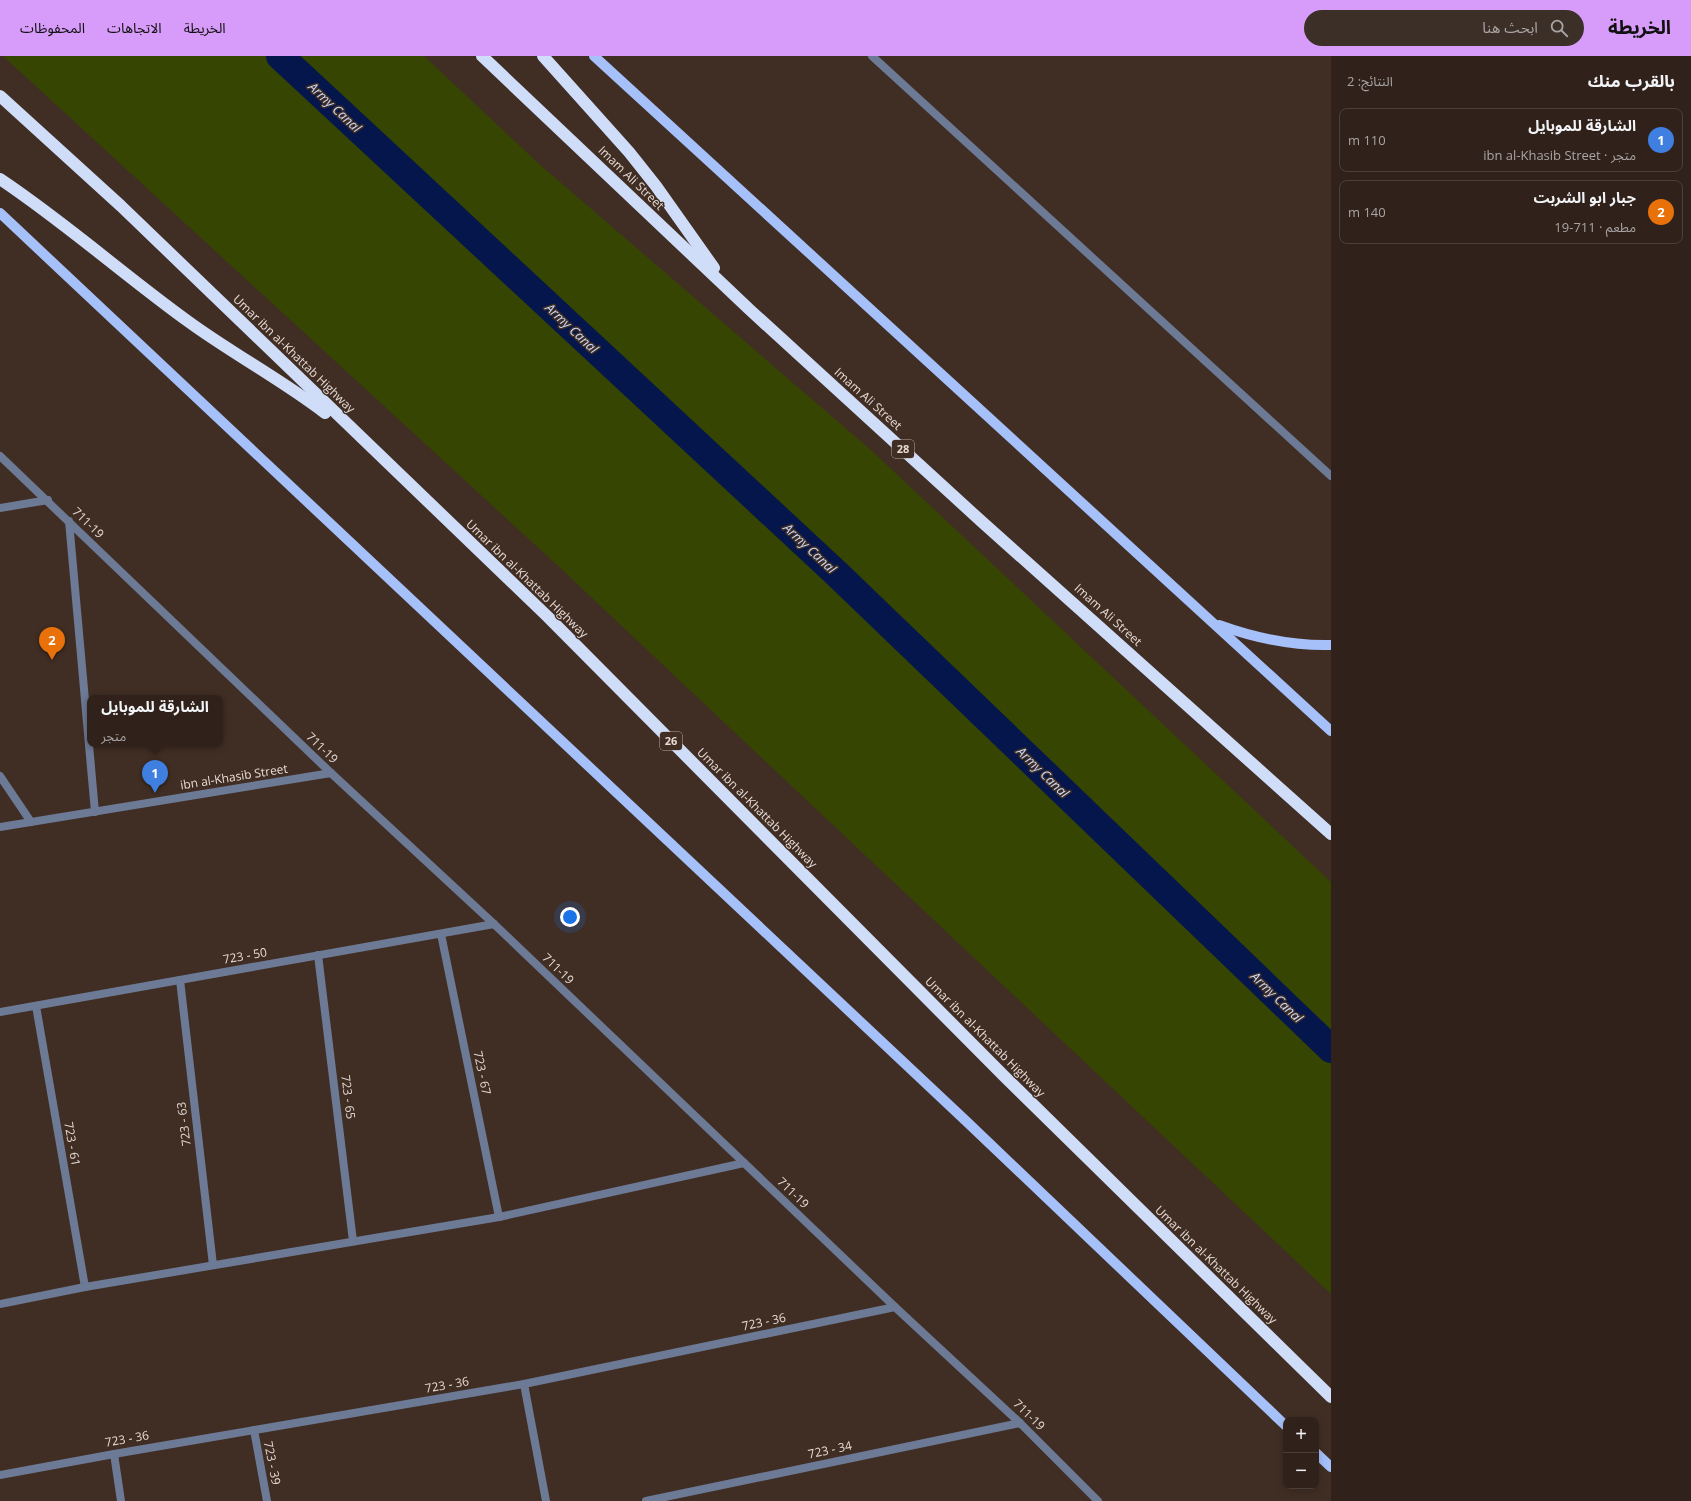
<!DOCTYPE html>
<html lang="ar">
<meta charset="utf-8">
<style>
body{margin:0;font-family:"Open Sans","Noto Sans Arabic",sans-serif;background:#3c2f28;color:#f1f3f6;direction:rtl}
.controls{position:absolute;right:12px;bottom:12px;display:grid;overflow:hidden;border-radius:8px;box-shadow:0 2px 10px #0003}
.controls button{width:36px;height:36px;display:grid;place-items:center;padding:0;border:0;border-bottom:1px solid #4b3f3a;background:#30221b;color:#f1f3f6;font:20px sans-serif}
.you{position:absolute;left:570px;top:861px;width:14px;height:14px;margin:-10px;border:3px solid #fff;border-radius:50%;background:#1a73e8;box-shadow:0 0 0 6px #1a73e833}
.badge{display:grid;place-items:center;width:26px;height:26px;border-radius:50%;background:#d79bf9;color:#fff;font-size:13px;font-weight:700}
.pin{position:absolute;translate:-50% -33px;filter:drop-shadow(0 1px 2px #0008)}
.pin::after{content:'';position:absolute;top:21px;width:14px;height:12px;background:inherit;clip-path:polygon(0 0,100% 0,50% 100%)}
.popup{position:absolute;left:87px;top:639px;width:136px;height:52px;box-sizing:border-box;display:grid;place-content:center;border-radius:8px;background:#30221b;filter:drop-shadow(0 1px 3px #0005);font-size:13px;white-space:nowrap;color:#a8a4a3}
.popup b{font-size:15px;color:#f1f3f6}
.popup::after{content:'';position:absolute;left:50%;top:100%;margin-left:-8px;border:8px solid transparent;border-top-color:#30221b}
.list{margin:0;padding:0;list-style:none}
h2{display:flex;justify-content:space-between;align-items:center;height:52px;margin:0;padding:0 16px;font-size:17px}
h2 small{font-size:13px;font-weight:400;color:#a8a4a3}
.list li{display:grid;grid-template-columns:26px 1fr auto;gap:12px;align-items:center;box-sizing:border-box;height:64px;margin:0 8px 8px;padding:0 8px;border:1px solid #4b3f3a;border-radius:8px}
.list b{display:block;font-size:15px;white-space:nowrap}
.list p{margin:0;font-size:13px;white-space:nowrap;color:#a8a4a3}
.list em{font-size:13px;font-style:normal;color:#a8a4a3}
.icon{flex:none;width:22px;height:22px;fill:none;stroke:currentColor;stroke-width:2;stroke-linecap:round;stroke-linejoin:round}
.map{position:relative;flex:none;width:1331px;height:1445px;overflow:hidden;direction:ltr}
header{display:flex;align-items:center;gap:24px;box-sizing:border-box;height:56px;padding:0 20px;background:#d79bf9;color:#111}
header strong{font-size:19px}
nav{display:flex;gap:22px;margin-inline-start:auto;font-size:14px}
.search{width:280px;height:36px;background:#3c2f28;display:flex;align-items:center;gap:10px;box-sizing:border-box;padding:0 14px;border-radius:22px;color:#a8a4a3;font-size:15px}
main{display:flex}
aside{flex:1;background:#30221b}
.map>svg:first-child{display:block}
.green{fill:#364502}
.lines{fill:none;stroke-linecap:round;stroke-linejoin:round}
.canal{stroke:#04164c;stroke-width:28}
.minor{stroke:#6d7a96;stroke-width:8}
.tertiary{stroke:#6d7a96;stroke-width:8}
.primary{stroke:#a6c0fa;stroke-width:10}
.motorway{stroke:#d0ddf9;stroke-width:12}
.labels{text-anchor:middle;stroke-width:3;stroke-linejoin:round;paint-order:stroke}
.shield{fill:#402e24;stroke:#b5a79f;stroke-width:1}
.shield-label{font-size:11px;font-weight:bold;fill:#e7dbd4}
.street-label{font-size:12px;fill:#e7dbd4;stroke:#402e24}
.water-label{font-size:13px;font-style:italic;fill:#c9dbff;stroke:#402e24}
</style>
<header>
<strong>الخريطة</strong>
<div class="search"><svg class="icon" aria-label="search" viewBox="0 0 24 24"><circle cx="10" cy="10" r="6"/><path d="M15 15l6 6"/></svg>ابحث هنا</div>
<nav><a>الخريطة</a><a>الاتجاهات</a><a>المحفوظات</a></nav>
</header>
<main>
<aside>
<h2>بالقرب منك<small>النتائج: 2</small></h2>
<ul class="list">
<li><span class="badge" style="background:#3f7fe0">1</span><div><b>الشارقة للموبايل</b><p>متجر · ibn al-Khasib Street</p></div><em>110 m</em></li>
<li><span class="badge" style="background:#e8710a">2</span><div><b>جبار ابو الشربت</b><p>مطعم · 711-19</p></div><em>140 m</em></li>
</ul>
</aside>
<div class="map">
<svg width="1331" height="1445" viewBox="0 0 1331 1445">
<rect width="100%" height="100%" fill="#402e24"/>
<polygon class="green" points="3,0 424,0 538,107 872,395 1331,826 1331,1238 556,508"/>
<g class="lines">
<polyline class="canal" points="280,0 836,517 1331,993"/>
<g class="minor">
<polyline points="0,400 331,717 494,868 895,1251 1020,1367 1098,1445"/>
<polyline points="0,452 48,444"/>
<polyline points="69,465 95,756"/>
<polyline points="0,720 31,766"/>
<polyline points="441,878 499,1161"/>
<polyline points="318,899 353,1185"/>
<polyline points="180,924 213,1209"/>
<polyline points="36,950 85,1231"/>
<polyline points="0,956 494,868"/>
<polyline points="0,1248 85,1231 499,1161 744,1107"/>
<polyline points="524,1328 546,1445"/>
<polyline points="254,1374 267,1445"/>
<polyline points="114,1398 121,1445"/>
<polyline points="0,1419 114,1398 524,1328 895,1251"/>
<polyline points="646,1445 1020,1367"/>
</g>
<g class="tertiary">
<polyline points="872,0 1331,420"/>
<polyline points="0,771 331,717"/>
</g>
<g class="primary">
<polyline points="594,0 1331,675"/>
<polyline points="0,157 966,1065 1286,1370"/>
<path d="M1219 569C1255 582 1293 590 1331 589"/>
<polyline points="1316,1397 1331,1411"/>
</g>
<g class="motorway">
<polyline points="482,0 750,254 981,465 1331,778"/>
<polyline points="543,0 629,96 656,130 714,212"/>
<polyline points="0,40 121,150 548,561 1004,1020 1331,1341"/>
<path d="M0 123C66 167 125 220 189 266 233 298 282 324 325 357"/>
</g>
</g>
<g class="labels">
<g class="shield">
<rect x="892" y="384" width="22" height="18" rx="3"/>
<rect x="660" y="676" width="22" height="18" rx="3"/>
</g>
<g class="shield-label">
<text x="903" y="397">28</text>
<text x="671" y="689">26</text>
</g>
<g class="street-label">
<text transform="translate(631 122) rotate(44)" y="4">Imam Ali Street</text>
<text transform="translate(294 298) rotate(44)" y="4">Umar ibn al-Khattab Highway</text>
<text transform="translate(868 343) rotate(42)" y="4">Imam Ali Street</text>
<text transform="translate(88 467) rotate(44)" y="4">711-19</text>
<text transform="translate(527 523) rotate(44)" y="4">Umar ibn al-Khattab Highway</text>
<text transform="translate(1108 559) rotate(42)" y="4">Imam Ali Street</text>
<text transform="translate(322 692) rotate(44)" y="4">711-19</text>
<text transform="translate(234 721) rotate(-9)" y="4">ibn al-Khasib Street</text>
<text transform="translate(757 752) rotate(45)" y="4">Umar ibn al-Khattab Highway</text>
<text transform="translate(245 900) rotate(-10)" y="4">723 - 50</text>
<text transform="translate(558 913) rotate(44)" y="4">711-19</text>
<text transform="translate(985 981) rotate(45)" y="4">Umar ibn al-Khattab Highway</text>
<text transform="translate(482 1017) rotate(78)" y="4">723 - 67</text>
<text transform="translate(348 1041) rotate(83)" y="4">723 - 65</text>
<text transform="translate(184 1068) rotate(-97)" y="4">723 - 63</text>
<text transform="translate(72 1088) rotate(80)" y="4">723 - 61</text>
<text transform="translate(793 1137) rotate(44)" y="4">711-19</text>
<text transform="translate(1216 1209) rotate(44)" y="4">Umar ibn al-Khattab Highway</text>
<text transform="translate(764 1266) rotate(-12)" y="4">723 - 36</text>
<text transform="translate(447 1329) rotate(-10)" y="4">723 - 36</text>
<text transform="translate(1029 1359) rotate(44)" y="4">711-19</text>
<text transform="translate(127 1383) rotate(-10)" y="4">723 - 36</text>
<text transform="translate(830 1394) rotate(-12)" y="4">723 - 34</text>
<text transform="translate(272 1407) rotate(79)" y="4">723 - 39</text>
</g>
<g class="water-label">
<text transform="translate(335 51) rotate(43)" y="5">Army Canal</text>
<text transform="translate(572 272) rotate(43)" y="5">Army Canal</text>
<text transform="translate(810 492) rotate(43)" y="5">Army Canal</text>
<text transform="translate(1043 716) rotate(44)" y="5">Army Canal</text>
<text transform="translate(1277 941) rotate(44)" y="5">Army Canal</text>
</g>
</g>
</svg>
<div class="controls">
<button>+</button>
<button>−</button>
</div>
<div class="you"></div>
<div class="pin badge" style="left:155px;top:737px;background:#3f7fe0">1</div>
<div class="popup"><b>الشارقة للموبايل</b>متجر</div>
<div class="pin badge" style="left:52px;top:604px;background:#e8710a">2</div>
</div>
</main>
